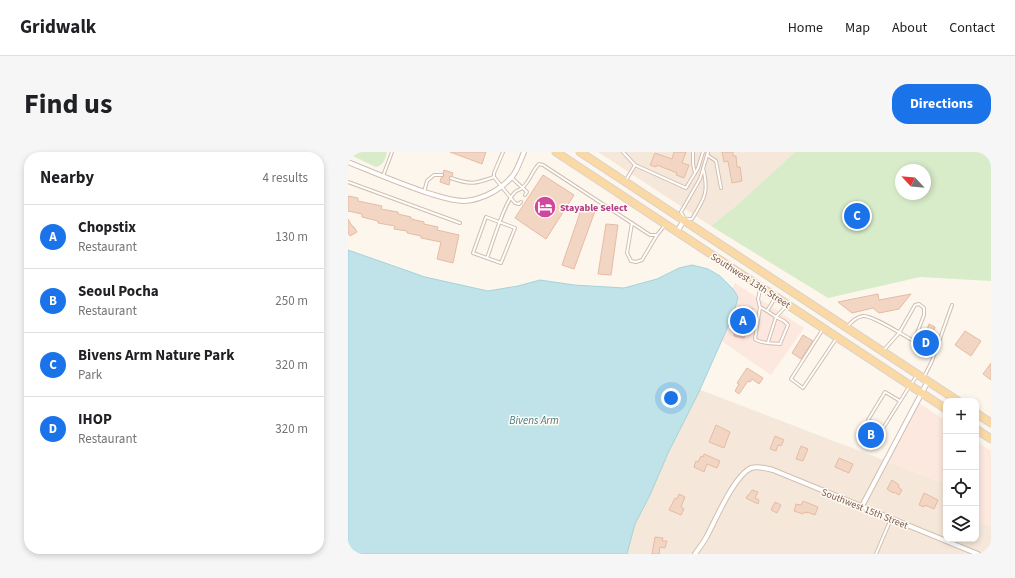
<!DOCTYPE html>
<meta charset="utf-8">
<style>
body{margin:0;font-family:"Source Sans 3",sans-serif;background:#f6f6f6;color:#202124}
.controls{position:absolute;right:12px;bottom:12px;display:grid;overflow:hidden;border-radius:8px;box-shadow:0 2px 6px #0003}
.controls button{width:36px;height:36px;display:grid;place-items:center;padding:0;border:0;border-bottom:1px solid #e0e0e0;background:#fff;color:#202124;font:20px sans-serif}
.compass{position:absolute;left:547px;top:12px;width:36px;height:36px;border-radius:50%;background:#fff;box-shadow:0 2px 6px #0003;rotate:296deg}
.you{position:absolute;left:323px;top:246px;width:14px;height:14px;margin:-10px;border:3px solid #fff;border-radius:50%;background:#1a73e8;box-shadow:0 0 0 6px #1a73e833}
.badge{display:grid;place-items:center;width:26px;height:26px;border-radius:50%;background:#1a73e8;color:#fff;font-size:13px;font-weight:700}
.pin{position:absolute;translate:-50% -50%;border:2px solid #fff;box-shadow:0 1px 4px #0006}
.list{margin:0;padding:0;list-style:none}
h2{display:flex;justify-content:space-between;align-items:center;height:52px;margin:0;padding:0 16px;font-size:17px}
h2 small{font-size:13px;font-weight:400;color:#757577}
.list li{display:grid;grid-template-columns:26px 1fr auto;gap:12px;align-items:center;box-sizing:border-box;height:64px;padding:0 16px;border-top:1px solid #e0e0e0}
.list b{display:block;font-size:15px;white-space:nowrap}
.list p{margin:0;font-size:13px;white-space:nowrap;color:#757577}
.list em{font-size:13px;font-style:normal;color:#757577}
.icon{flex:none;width:22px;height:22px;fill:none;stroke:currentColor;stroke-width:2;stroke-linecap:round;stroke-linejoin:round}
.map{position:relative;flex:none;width:643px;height:402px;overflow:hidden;border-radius:16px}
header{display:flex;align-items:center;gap:24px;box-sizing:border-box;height:56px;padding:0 20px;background:#fff;border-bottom:1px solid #e0e0e0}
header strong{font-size:19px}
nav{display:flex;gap:22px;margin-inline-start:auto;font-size:14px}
.intro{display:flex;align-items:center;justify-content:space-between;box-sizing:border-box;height:96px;padding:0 24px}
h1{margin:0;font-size:28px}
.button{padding:10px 18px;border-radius:16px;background:#1a73e8;color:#fff;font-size:14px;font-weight:700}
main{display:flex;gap:24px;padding:0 24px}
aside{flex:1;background:#fff;border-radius:16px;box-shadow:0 2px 6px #0003}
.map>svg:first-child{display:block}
.residential{fill:#f5e8da}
.commercial{fill:#fde8e0}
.green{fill:#d8ecc9;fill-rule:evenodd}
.water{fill:#bfe3e8;stroke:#a5d3da}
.building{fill:#f3d5c3;stroke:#e6bba3}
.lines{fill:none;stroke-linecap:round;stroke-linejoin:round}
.lane-casing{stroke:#d1beb0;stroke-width:4}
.street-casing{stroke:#d1beb0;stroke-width:6}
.primary-casing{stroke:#dad1cd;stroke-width:9}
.lane{stroke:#fff;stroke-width:2}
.street{stroke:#fff;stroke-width:4}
.primary{stroke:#fbd9a5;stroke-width:7}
.labels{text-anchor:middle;stroke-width:3;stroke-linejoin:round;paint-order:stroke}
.hotel-label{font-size:10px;font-weight:bold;fill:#b23c85;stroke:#fffaf3;text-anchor:start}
.street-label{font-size:10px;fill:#7a5c4d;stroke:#fffaf3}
.water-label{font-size:11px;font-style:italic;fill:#437c86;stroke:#fffaf3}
</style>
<header>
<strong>Gridwalk</strong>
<nav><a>Home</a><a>Map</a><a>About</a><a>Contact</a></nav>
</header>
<div class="intro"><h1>Find us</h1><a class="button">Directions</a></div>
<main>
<aside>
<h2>Nearby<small>4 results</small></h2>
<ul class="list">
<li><span class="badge">A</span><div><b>Chopstix</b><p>Restaurant</p></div><em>130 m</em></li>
<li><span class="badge">B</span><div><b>Seoul Pocha</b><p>Restaurant</p></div><em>250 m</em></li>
<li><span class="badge">C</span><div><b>Bivens Arm Nature Park</b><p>Park</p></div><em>320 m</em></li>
<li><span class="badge">D</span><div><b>IHOP</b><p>Restaurant</p></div><em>320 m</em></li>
</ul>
</aside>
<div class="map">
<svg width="643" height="402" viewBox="0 0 643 402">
<rect width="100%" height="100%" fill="#fdf6ec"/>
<g class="residential">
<polygon points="250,0 447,0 388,54 363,74"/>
<polygon points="345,235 598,332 598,387 628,387 628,368 643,374 643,402 230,402"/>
</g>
<g class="commercial">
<polygon points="387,131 456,176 423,223 365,183"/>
<polygon points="571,251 598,269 598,332 538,309"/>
<polygon points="628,289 643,299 643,374 628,368"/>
</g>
<g class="green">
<path d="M0 0H39C37 7 36 13 28 15L0 2Z"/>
<path d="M447 0H643V129L572 125 480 146 363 74 388 54ZM553 18H577V42H553Z"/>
</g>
<polygon class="water" points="0,98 77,125 140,139 170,134 192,128 226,133 276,136 309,127 331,116 344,113 360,117 372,124 385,137 390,145 386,161 350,242 321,299 302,343 287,372 279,402 0,402"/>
<g class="building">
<polygon points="102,0 138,0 134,12"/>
<polygon points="326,0 338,0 334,11 341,13 336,26 328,23 329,21 309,13 308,15 302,13 307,1 324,7"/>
<polygon points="374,0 385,0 385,4 388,4 389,15 392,15 394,29 384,31 380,9 376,10"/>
<polygon points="96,18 105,21 104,24 101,26 102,28 101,33 92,30 93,26 96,24 95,21"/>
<polygon points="195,23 226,43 198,87 167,66"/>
<polygon points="0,44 10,46 10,49 34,54 33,57 50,60 50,62 63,65 63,67 76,70 76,72 90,75 89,78 111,83 105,111 89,107 93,90 73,86 73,84 59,81 59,79 46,77 47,74 30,71 30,69 14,65 14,62 0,59"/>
<polygon points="234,55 247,59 226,117 214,113"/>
<polygon points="0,67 4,74 6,75 9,80 2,84 0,81"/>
<polygon points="258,72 270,73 263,123 250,122"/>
<polygon points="530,142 531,148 563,142 551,157 531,161 525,156 504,161 490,150"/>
<polygon points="391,154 405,157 402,174 399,173 396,186 386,184"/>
<polygon points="581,172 587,175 580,196 579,195 576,202 571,200"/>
<polygon points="617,179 633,189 623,204 607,193"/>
<polygon points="455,183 465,189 453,207 444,201"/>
<polygon points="643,211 643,228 635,222"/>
<polygon points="399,216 415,226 411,232 404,227 402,230 400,229 391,242 387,239 391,232 389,231"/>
<polygon points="514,272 535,286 529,296 508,282"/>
<polygon points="368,273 382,280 376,296 361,290"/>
<polygon points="427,284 436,288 433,294 430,293 428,299 422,297"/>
<polygon points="453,294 460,297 455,309 448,307"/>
<polygon points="356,302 372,309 369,316 359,312 356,320 346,315 348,309 350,310 353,304 355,305"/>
<polygon points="491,306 505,312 501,321 487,315"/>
<polygon points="544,328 551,333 550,335 554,338 551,343 546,340 545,341 539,337"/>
<polygon points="404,338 410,340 407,346 411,348 410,352 398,346 400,343 401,343"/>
<polygon points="576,341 590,348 586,357 577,353 576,355 571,353"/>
<polygon points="331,342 337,345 333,355 336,357 333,363 321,358 327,346 329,347"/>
<polygon points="455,349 470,355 467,363 459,360 459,361 456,360 455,362 446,359 448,352 453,353"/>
<polygon points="427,350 433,353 429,361 423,358"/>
<polygon points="307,385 315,386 314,389 319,389 317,396 312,395 311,402 304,402"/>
</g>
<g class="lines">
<g class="lane-casing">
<g id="lane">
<polyline points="155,0 146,21 146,25 167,51 171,52 173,50"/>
<polyline points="275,0 287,13 338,36 350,16 355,0"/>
<polyline points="345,0 345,12 347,21"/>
<polyline points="359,3 368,9 373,36"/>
<path d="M355 16C361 40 357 46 344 67H337L333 60 352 27 360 0"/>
<polyline points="35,24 44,0"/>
<path d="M103 26C122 33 127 32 146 25"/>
<polyline points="164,26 179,40 177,43"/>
<polyline points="278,28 287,13"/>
<polyline points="0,30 112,71"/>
<polyline points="76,40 79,29 86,23 94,23"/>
<polygon points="138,65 167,76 153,111 125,101"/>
<polyline points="284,71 279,101 283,109 288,110 294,108 309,83"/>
<path d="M139 106C145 90 156 51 167 40 169 38 173 38 175 35 182 29 184 19 191 12L195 13 302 83H309L317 73"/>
<path d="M412 138 410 147 412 155 407 187C413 192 424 191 432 192L440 173 436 169 428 165 420 190"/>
<polyline points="427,146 419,159 428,165 439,153"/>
<polyline points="412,155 419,159"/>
<path d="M499 175C503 170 509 165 515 164 525 163 556 184 566 189L576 163V156L571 152 567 153 551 181 536 198"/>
<polyline points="475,177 443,227 455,236 488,187"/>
<polyline points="576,225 584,209 604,153"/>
<polyline points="564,231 569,223"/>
<polyline points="552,249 537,240 520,268 534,278 561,235"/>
<polyline points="528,402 543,367"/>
</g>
</g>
<g class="street-casing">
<g id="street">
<path d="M0 10C27 21 55 33 83 42 93 45 105 49 116 49 134 48 155 37 166 22 170 16 173 7 176 0"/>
<polyline points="329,80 336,68"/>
<polyline points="514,354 580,229"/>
<path d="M347 402C351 396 356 390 359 384 368 367 386 324 403 316 410 314 418 316 425 318L630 402"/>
</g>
</g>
<g class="primary-casing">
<g id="primary">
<polyline points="208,0 598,257"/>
<polyline points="232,0 610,249"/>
<polyline points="628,261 643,271"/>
<polyline points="628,277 643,287"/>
</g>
</g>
<use href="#lane" class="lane"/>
<use href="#street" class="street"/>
<use href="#primary" class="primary"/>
</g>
<defs>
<g id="hotel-disc" transform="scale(1.15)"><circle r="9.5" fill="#d1479c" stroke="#fffaf3"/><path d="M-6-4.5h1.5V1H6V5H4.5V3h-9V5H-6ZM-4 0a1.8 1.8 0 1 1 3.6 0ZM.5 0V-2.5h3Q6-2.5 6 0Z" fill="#fff"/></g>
</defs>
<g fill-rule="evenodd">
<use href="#hotel-disc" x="197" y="55"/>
</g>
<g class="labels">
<g class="hotel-label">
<text x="212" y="59">Stayable Select</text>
</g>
<g class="street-label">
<text transform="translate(403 128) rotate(33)" y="4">Southwest 13th Street</text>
<text transform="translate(517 356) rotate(22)" y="4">Southwest 15th Street</text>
</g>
<g class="water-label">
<text x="186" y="272">Bivens Arm</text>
</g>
</g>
</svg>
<div class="controls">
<button>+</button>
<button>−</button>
<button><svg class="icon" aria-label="locate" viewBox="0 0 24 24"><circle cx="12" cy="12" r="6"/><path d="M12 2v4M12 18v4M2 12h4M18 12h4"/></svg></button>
<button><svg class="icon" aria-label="layers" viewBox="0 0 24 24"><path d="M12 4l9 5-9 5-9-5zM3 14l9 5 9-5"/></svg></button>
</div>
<svg class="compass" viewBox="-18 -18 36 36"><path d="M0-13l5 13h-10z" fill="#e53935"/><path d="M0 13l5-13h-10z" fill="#757577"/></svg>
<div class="you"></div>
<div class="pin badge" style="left:395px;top:169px">A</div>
<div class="pin badge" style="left:523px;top:283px">B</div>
<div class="pin badge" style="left:509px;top:64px">C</div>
<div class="pin badge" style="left:578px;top:191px">D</div>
</div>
</main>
